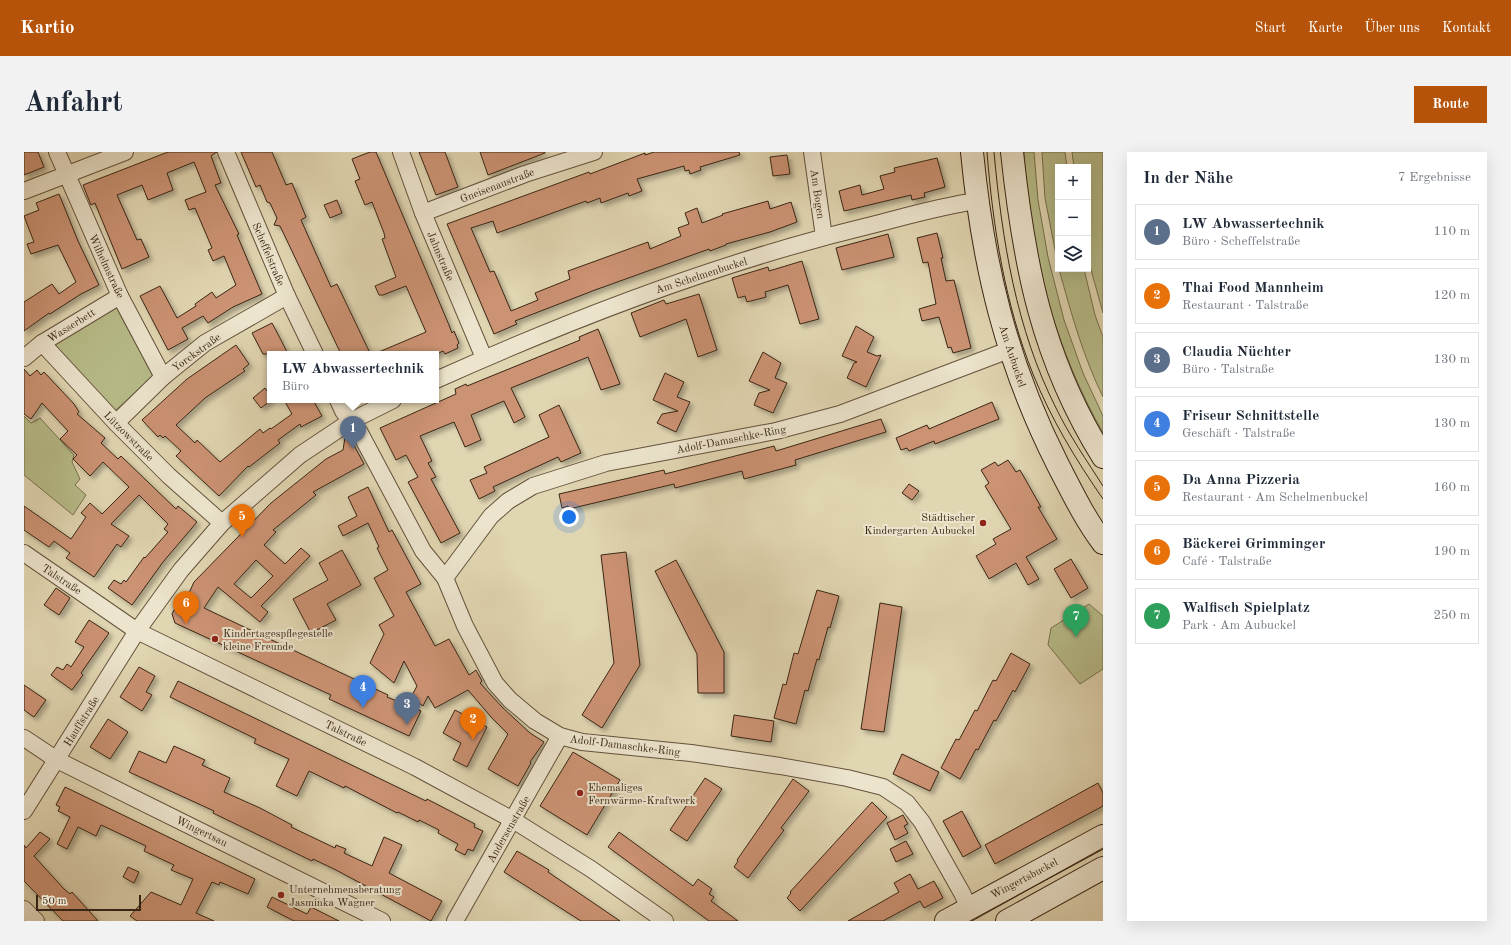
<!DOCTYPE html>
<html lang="de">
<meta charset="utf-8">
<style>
body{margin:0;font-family:"Old Standard TT",serif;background:#f2f2f3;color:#1f2937}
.controls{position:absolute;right:12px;top:12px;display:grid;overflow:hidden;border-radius:0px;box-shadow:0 4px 16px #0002}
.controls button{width:36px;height:36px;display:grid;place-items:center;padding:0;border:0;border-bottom:1px solid #e0e1e3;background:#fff;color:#1f2937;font:20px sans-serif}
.scale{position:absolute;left:12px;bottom:10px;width:105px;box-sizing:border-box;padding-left:4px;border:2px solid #3a2614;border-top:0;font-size:11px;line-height:14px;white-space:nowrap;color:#3a2614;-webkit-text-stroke:3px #ece4cd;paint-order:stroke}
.you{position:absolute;left:545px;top:365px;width:14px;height:14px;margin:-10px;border:3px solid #fff;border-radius:50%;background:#1a73e8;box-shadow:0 0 0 6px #1a73e833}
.badge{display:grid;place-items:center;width:26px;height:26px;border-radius:50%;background:#b45309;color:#fff;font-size:13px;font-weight:700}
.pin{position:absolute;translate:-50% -33px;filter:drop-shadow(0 1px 2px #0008)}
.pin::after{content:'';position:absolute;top:21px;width:14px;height:12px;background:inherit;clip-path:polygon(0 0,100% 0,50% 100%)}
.popup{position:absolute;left:243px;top:199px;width:172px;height:52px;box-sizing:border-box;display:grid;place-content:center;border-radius:0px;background:#fff;filter:drop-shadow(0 1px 3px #0005);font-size:13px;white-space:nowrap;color:#747a83}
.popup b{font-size:15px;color:#1f2937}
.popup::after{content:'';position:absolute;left:50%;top:100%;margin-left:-8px;border:8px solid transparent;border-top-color:#fff}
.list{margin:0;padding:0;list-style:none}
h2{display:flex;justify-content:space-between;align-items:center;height:52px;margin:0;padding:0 16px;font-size:17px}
h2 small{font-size:13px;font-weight:400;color:#747a83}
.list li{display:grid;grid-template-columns:26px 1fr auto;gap:12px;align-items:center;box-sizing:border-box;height:56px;margin:0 8px 8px;padding:0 8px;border:1px solid #e0e1e3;border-radius:0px}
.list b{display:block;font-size:15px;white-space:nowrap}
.list p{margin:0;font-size:13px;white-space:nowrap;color:#747a83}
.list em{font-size:13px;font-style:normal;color:#747a83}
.icon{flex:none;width:22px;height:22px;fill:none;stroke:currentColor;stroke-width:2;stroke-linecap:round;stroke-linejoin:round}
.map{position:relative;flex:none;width:1079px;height:769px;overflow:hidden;border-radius:0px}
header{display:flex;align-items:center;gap:24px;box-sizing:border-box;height:56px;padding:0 20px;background:#b45309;color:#fff}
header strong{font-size:19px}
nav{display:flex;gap:22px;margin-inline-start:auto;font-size:14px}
.intro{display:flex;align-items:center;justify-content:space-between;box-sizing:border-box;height:96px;padding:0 24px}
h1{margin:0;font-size:28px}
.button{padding:10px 18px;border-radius:0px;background:#b45309;color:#fff;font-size:14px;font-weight:700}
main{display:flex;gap:24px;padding:0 24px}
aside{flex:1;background:#fff;border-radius:0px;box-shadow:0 4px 16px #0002}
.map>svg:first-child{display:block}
.green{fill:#b7bc89;stroke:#78714e}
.building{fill:#cb9273;stroke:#3a2614;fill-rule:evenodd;filter:url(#shadow)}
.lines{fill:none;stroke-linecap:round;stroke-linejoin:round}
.street-casing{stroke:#64523c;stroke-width:18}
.secondary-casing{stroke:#3a2614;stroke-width:24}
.street{stroke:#ece4cd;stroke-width:16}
.secondary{stroke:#ece4cd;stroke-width:22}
.tram{stroke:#3a2614;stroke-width:1}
.poi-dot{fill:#8f2418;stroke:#ece4cd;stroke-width:1.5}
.labels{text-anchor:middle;stroke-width:4;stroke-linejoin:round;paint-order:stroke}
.street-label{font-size:11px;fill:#3a2614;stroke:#ece4cd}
.poi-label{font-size:11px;fill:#3a2614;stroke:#ece4cd;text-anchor:start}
</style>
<header>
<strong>Kartio</strong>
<nav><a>Start</a><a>Karte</a><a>Über uns</a><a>Kontakt</a></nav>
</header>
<div class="intro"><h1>Anfahrt</h1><a class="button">Route</a></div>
<main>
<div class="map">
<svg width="1079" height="769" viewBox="0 0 1079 769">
<defs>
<filter id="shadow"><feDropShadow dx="3.5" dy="3.5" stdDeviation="2" flood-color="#0004"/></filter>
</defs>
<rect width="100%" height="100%" fill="#e1d6b2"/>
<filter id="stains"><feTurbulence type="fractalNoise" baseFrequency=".005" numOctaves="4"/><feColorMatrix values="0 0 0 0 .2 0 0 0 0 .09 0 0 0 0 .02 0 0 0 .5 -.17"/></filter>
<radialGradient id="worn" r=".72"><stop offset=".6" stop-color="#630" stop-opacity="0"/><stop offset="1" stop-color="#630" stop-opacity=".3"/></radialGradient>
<g class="green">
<path d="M1000 0H1010L1014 48 1024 105 1040 168 1059 221 1079 264V281C1031 196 1004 98 1000 0Z"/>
<polygon points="1018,0 1041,0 1043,15 1034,15 1034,113 1021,46"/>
<polygon points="1048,0 1079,0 1079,161 1064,107 1064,15 1050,15"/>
<path d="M1035 117H1060L1071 163 1079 185V245C1059 204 1047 161 1035 117Z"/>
<polygon points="91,153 129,224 91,259 27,191"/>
<polygon points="0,264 7,271 16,266 50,303 48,310 56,327 51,333 62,343 49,363 0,323"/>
<polygon points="1065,452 1079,464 1079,517 1056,532 1024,493 1027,476"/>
</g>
<g class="building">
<polygon points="0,0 14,0 20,15 0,23"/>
<polygon points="144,0 193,0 187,4 197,31 191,33 215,82 213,83 238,142 209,155 184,171 179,164 158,176 164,187 144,198 116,144 136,134 153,166 172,154 171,152 188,140 192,146 212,133 200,104 189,109 184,98 188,96 171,56 165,58 161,48 182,40 170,10 143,21 149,38 124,48 118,33 93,43 113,88 117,87 125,105 98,117 71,51 67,53 59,33"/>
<polygon points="217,0 248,0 262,33 268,31 282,65 277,68 307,135 313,132 345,199 338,202 317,202 256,74 250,73 253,66 246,51 243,50 236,33 232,35"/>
<polygon points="346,0 352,0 425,173 428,181 430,179 435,191 433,193 434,196 421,202 419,199 413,202 350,202 402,180 382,134 359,143 355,143 351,134 372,125 358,87 361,86 360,81 348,50 341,53 331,29 336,27 328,7"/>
<polygon points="395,0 421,0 434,35 412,43"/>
<polygon points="456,0 521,0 521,1 464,23"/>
<polygon points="630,0 715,0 716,3 676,15 677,18 666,22 665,18 661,19 660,14 613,27 618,39 605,44 604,41 577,51 576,46 563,51 562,49 473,81 469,69 447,76 466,120 470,119 487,159 514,148 511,141 546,127 544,119 624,90 626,97 657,84 654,76 665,72 661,61 673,56 678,71 699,63 698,62 744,49 746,57 767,50 773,70 746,80 702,92 702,93 686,99 685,97 571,138 491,169 493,172 470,182 423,72 535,31 565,20 566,22 621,1 621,3"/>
<polygon points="763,3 766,22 749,24 746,5"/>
<polygon points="913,6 921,35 900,41 901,45 888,48 887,43 820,59 815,39 836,33 838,43 860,37 856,24 871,20 870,16"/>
<polygon points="35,42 54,89 75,133 57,142 26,162 25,161 0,179 0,150 28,132 35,142 52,130 34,93 7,102 3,92 10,90 0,64 15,58 12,51"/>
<polygon points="313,48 318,61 306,66 300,53"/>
<polygon points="913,81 919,106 917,106 922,129 930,128 947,196 929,201 927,195 924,196 915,165 898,169 895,157 912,152 904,110 899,111 893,86"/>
<polygon points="864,82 870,105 818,118 812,96"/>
<polygon points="778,109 795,167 776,172 764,133 741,140 742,145 723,150 721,144 714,146 708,126 744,115 745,119"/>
<polygon points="675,142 693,198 674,205 662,167 616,185 607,161 640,148 642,152"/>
<polygon points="248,171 257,188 264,202 239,202 228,181"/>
<polygon points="832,174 850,185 843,200 853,204 857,203 842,235 823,226 830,211 833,210 818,204"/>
<polygon points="574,177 596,232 577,238 564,205 487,236 501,265 490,271 480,249 447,263 457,288 441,295 430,270 396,284 408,309 404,311 412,325 407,327 436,381 417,391 384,330 394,325 382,303 372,308 356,276 432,242 431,237 442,232 443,234 556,188 555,185"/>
<polygon points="212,193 225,212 219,217 221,219 181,246 152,273 171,291 173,288 196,310 236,277 239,281 246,276 247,277 268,262 260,248 289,248 298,264 277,275 276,272 254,288 256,291 225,315 224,314 195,344 152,304 157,299 141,284 139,286 136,283 134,285 118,268 163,227"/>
<polygon points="739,200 757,211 751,226 763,231 749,261 730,253 735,241 746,238 725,229"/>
<polygon points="0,217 6,224 13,218 17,223 20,220 50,252 55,260 53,262 81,286 77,291 94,307 97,304 152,357 154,354 173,370 139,410 108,453 84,436 90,428 97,432 100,428 102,430 120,405 121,406 144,380 140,377 144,372 115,343 87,372 105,384 97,395 93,392 70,425 42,406 46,401 30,389 25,395 0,378 0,354 47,387 62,365 57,361 66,351 78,362 105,335 79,310 66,324 49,307 53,303 36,287 44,279 18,251 7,267 0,262"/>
<polygon points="641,221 660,230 653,245 666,250 652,280 633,271 638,262 654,259 629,248"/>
<polygon points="241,236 246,243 246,249 237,256 229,246"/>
<polygon points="968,250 975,267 911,292 910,289 885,299 883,296 877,298 872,286 903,273 905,277"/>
<polygon points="535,253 557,301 537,310 534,305 469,335 471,339 455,347 446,328 463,321 460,315 525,285 515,263"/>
<polygon points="857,267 862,280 771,308 772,313 720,327 718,319 651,336 650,332 545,357 544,354 538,356 535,342 640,318 641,322 750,294 752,299"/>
<path d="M324 282 340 312 289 340 292 343 249 378 252 380 240 393 261 412 277 396 286 404 237 454 244 460 236 470 194 435 180 456 364 543 363 545 397 559 385 584 305 547 307 543 151 471 148 462 150 458 158 456 170 430 247 351 302 307 319 298 321 285ZM232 408 249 424 227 446 210 432Z"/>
<polygon points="984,308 992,320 996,318 1017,355 1014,355 1033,387 1002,405 1015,427 1004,433 992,411 965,427 952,404 972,392 969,387 987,377 961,334 965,331 957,318 971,310 974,314"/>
<polygon points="885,332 895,339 888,348 878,341"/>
<polygon points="344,335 365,380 368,378 397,432 382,440 411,494 425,487 445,523 452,518 458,529 456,531 478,555 506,581 520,590 506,610 507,611 494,634 464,617 484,582 467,565 444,538 411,556 404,544 399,554 387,545 393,534 380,509 370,531 346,511 360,482 355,473 370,464 350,426 364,418 353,396 355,395 344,371 319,384 314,374 333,364 324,345"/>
<polygon points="318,398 337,433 303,452 312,468 287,481 269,447 304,428 295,411"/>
<polygon points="602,400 616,513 578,576 558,563 590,511 577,403"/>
<polygon points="1047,407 1064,436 1047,446 1030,417"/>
<polygon points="652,408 700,500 700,541 674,541 673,502 631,419"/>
<polygon points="32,436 46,446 35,463 20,453"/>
<polygon points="793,438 815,444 806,476 804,475 795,508 793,507 784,539 781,538 772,572 750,566 759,532 762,533 770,501 774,502"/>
<polygon points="856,451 878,455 860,580 837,577"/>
<polygon points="65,468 85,481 57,521 59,523 48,538 27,523 33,515 39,518 43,512 47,515 60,495 51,490"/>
<polygon points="987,501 1006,512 991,540 989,538 972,569 970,568 954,598 952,597 936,627 917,616 932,587 935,588 951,558 953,559 969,528 972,529"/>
<polygon points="115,515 131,524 122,540 128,543 118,559 96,545"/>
<polygon points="154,529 402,649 403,647 451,672 450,675 459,679 449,699 444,697 441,703 431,698 434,692 414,681 415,678 395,668 394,670 374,660 373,661 321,634 320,636 285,619 273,644 252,634 265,607 230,591 232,587 146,545"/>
<polygon points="0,533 22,548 10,565 0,558"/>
<polygon points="431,558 463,575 443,615 429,608 437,591 419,581"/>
<polygon points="710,563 750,569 747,590 707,584"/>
<polygon points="84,567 104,580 86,607 66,595"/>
<polygon points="150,594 181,608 178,613 206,626 200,640 236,656 268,673 267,675 311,696 312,693 322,697 320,701 348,714 360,685 378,693 365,721 418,749 407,769 312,718 289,707 288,709 189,661 190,659 105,620 115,599 142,611"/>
<polygon points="549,600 596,628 563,683 516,654"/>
<polygon points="878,602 915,620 906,639 869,622"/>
<polygon points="681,626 698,637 663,689 646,678"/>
<polygon points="769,627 785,639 757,676 760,678 724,726 710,715 714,709 713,708"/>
<polygon points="1074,631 1079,641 1079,654 971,712 961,693"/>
<polygon points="41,635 231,727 224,742 196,730 195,733 188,730 172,761 190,769 113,769 106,764 127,740 157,753 169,727 147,718 150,713 120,699 122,694 77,673 72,684 54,675 43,697 33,692 46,665 34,659 36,655 32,653"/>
<polygon points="848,650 863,665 776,759 763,746 767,741 766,740"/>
<polygon points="938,659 957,695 939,705 919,669"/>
<polygon points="879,663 884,672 880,674 884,681 871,688 863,671"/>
<polygon points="16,680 26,687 10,704 40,737 46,742 48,740 74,769 39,769 0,729 0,693 2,696"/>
<polygon points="595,680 669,734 674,727 688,737 685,742 690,745 687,749 714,769 685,769 584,695"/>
<polygon points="882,689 889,702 872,710 866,697"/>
<polygon points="493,699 525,718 524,720 596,769 557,769 480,720"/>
<polygon points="104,715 115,720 110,731 99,725"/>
<polygon points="886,722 894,737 910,729 919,746 900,756 896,749 859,769 824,769 875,740 870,731"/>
<polygon points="248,745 283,762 287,755 315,769 270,769 243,755"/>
</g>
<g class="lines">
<g class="street-casing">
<g id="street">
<polyline points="33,0 96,144 139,225"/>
<polyline points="202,0 263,144 291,202"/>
<polyline points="377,0 399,61 460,206"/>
<polyline points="788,0 800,85"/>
<polyline points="0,39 101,0"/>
<polyline points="399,61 501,22 570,0"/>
<polyline points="18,191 92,271 145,324 198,371"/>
<polyline points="0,206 18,191 96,144"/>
<path d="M412 228C552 165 695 110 844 74 880 65 916 54 953 49"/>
<polyline points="314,248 319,259 336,281 399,399 421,426 441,474 471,531 486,548 511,569 536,584 558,590 667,601 756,614 823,626 859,635 883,651 898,670 938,741 945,756"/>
<polyline points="92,271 139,225 181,191 263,144"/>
<polyline points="0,401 113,479 391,615 489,668 567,717 641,769"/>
<polyline points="421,426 467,364 484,349 509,334 582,311 752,279 816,262 985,198"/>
<polyline points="0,586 33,608 358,769"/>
<polyline points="0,659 113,479 157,418 198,371 276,303 327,269 369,248"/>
<polyline points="0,757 12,769"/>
<polyline points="431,769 536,584"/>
</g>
</g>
<g class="secondary-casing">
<g id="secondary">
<path d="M948 0C959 114 982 210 1034 313 1048 340 1061 367 1079 391"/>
<path d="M988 0C1000 113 1018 207 1079 305"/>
<polyline points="922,769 1079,684"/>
<polyline points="983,769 1079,716"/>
</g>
</g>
<use href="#street" class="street"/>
<use href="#secondary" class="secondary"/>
<g class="tram">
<path d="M963 0C969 76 981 152 1009 222 1027 267 1052 308 1079 347"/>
<path d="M970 0C978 88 992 177 1032 256 1045 283 1063 309 1079 334"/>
<polyline points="948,769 1079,696"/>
</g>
</g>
<g class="poi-dot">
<circle cx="959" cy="371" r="4"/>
<circle cx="191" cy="487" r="4"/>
<circle cx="556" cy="641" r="4"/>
<circle cx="257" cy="743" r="4"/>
</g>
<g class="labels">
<g class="street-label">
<text transform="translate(473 33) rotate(-21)" y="4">Gneisenaustraße</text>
<text transform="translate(794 42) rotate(82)" y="4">Am Bogen</text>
<text transform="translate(245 102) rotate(67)" y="4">Scheffelstraße</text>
<text transform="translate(417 104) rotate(67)" y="4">Jahnstraße</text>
<text transform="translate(83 114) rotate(65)" y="4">Wilhelmstraße</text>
<text transform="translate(677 123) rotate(-18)" y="4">Am Schelmenbuckel</text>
<text transform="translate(47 173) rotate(-32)" y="4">Wasserbett</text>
<text transform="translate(172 200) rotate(-36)" y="4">Yorckstraße</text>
<text transform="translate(989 204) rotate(72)" y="4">Am Aubuckel</text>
<text transform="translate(105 284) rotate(45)" y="4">Lützowstraße</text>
<text transform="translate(707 287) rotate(-11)" y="4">Adolf-Damaschke-Ring</text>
<text transform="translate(38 427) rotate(34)" y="4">Talstraße</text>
<text transform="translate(57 569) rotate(-58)" y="4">Hauffstraße</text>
<text transform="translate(322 581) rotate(26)" y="4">Talstraße</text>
<text transform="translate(601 593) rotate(7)" y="4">Adolf-Damaschke-Ring</text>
<text transform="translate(484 677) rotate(-60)" y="4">Andersenstraße</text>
<text transform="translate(178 679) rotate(26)" y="4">Wingertsau</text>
<text transform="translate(1000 726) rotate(-28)" y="4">Wingertsbuckel</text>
</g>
<g class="poi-label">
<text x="951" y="369" text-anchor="end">Städtischer<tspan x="951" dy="13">Kindergarten Aubuckel</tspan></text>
<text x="199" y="485">Kindertagespflegestelle<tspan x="199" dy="13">kleine Freunde</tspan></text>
<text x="564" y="639">Ehemaliges<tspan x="564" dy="13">Fernwärme-Kraftwerk</tspan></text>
<text x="265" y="741">Unternehmensberatung<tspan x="265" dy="13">Jasminka Wagner</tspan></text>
</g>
</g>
<rect width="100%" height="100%" filter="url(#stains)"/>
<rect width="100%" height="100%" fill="url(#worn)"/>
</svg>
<div class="controls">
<button>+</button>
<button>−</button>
<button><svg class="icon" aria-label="layers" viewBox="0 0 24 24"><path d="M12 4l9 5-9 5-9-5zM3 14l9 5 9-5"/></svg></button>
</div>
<div class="scale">50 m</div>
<div class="you"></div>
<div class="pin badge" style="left:329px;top:297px;background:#5c6f8a">1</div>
<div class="popup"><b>LW Abwassertechnik</b>Büro</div>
<div class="pin badge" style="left:449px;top:588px;background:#e8710a">2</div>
<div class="pin badge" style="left:383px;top:573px;background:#5c6f8a">3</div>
<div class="pin badge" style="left:339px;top:556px;background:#3f7fe0">4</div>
<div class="pin badge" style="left:218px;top:385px;background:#e8710a">5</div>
<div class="pin badge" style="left:162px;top:472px;background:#e8710a">6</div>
<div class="pin badge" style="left:1052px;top:485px;background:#2e9e5b">7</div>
</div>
<aside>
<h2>In der Nähe<small>7 Ergebnisse</small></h2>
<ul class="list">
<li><span class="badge" style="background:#5c6f8a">1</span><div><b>LW Abwassertechnik</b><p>Büro · Scheffelstraße</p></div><em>110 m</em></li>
<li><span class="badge" style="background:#e8710a">2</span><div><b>Thai Food Mannheim</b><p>Restaurant · Talstraße</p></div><em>120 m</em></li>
<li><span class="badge" style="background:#5c6f8a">3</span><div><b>Claudia Nüchter</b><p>Büro · Talstraße</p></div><em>130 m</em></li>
<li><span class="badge" style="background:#3f7fe0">4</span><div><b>Friseur Schnittstelle</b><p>Geschäft · Talstraße</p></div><em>130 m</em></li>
<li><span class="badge" style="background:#e8710a">5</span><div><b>Da Anna Pizzeria</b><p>Restaurant · Am Schelmenbuckel</p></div><em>160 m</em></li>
<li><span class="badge" style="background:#e8710a">6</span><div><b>Bäckerei Grimminger</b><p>Café · Talstraße</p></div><em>190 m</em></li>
<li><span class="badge" style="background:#2e9e5b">7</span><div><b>Walfisch Spielplatz</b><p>Park · Am Aubuckel</p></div><em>250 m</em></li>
</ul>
</aside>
</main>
